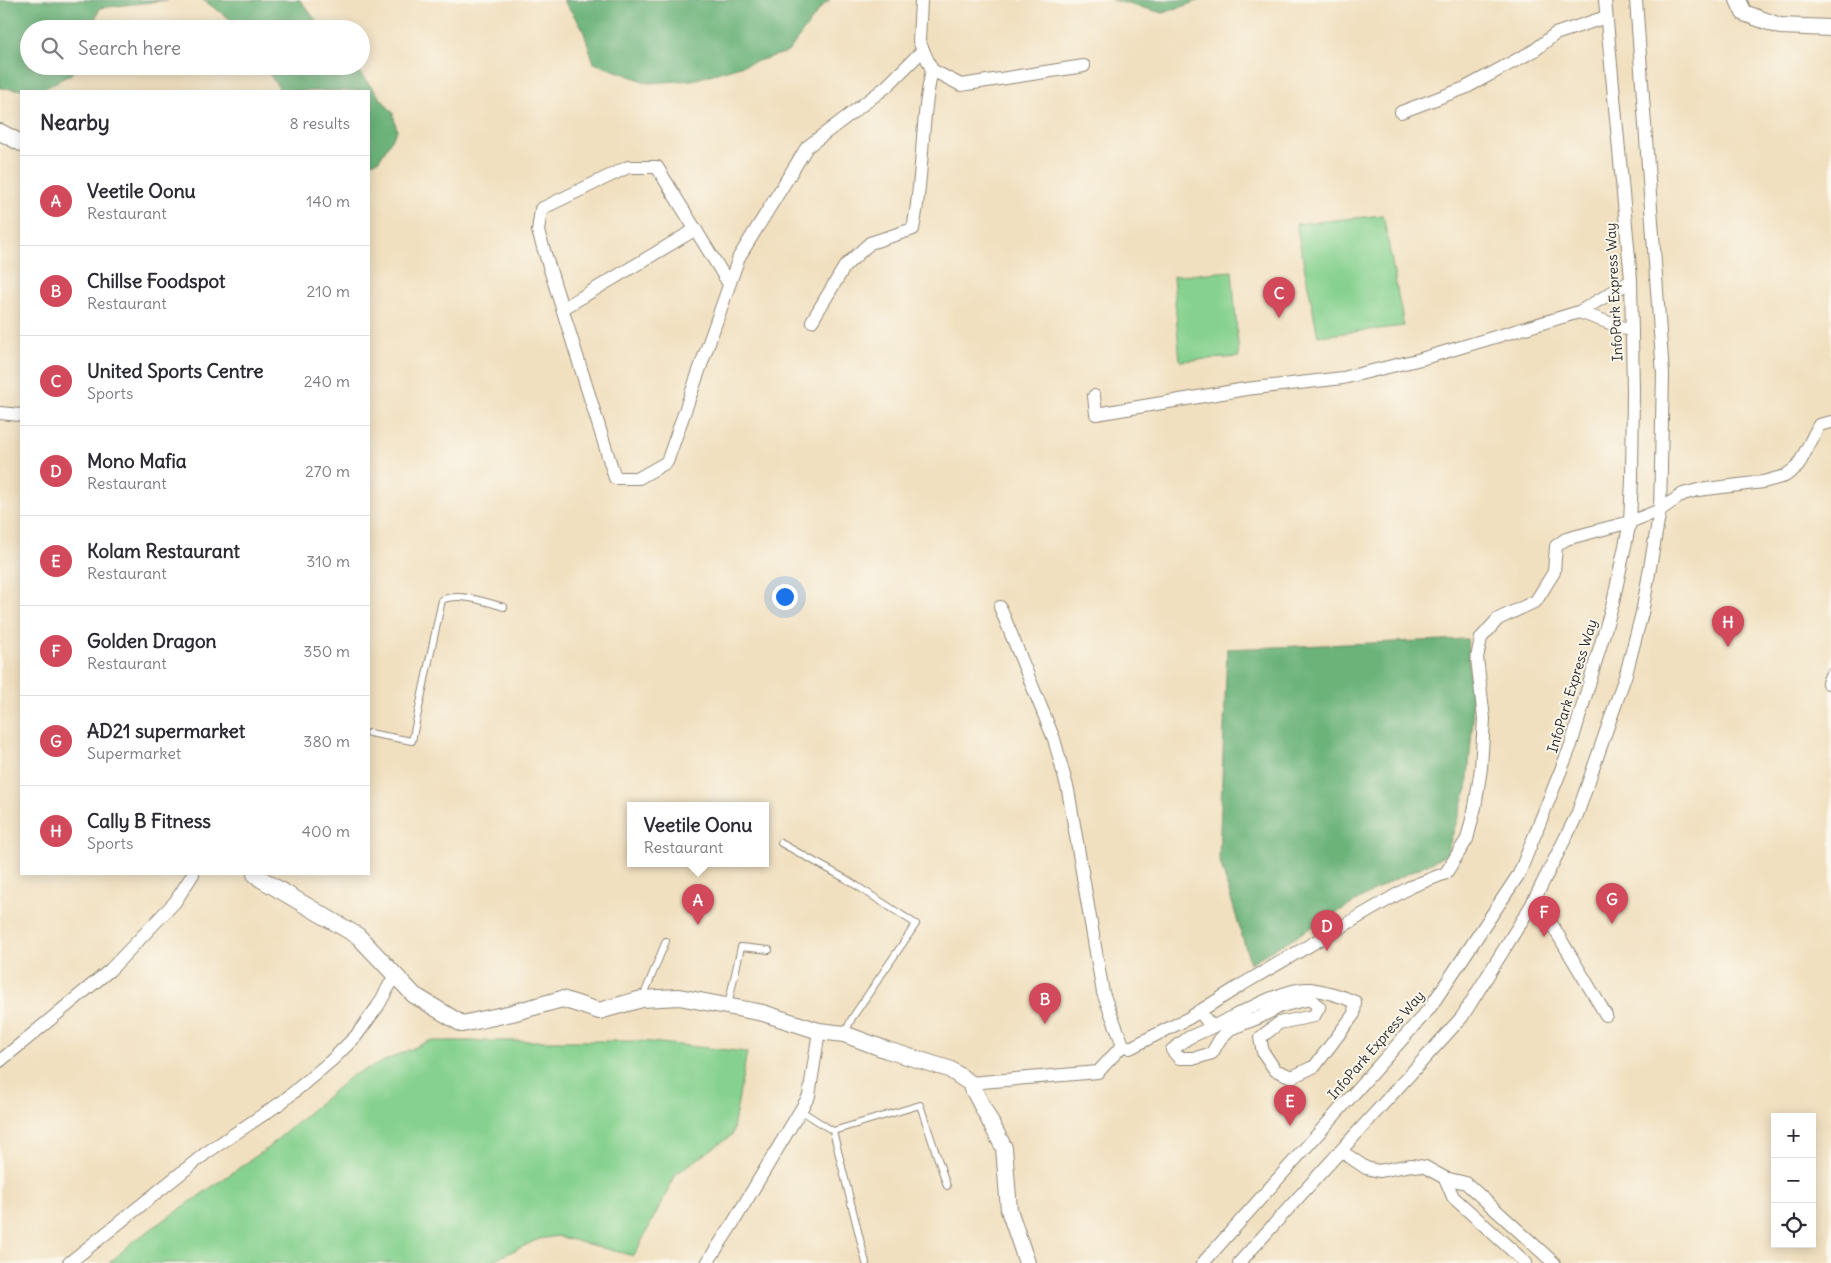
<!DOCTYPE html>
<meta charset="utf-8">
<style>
body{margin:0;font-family:Delius,sans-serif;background:#f2f2f3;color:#2b2b33}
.controls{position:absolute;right:15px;bottom:15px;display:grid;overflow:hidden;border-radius:0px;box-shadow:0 2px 12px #0003}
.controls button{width:45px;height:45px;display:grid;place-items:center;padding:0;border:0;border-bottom:1px solid #e1e1e2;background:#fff;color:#2b2b33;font:25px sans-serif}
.you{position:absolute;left:784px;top:596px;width:18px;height:18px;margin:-12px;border:4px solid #fff;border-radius:50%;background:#1a73e8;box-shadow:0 0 0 8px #1a73e833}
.badge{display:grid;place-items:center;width:32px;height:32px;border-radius:50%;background:#d1495b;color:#fff;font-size:16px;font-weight:700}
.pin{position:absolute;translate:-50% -41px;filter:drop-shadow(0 1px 2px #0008)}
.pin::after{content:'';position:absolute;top:26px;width:18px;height:15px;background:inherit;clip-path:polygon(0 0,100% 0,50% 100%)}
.popup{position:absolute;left:627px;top:802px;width:142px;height:65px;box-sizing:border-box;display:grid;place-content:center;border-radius:0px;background:#fff;filter:drop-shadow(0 1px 4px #0005);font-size:16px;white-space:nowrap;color:#7c7c81}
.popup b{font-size:19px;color:#2b2b33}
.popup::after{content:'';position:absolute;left:50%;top:100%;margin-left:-10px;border:10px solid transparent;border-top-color:#fff}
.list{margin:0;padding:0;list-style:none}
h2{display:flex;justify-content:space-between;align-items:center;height:65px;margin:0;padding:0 20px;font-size:21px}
h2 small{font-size:16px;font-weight:400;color:#7c7c81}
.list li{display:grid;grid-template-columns:32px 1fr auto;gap:15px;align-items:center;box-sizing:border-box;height:90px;padding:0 20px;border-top:1px solid #e1e1e2}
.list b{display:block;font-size:19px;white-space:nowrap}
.list p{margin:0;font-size:16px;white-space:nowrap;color:#7c7c81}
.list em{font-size:16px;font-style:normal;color:#7c7c81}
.icon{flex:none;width:28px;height:28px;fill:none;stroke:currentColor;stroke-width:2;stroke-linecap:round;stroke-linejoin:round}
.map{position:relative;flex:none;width:1831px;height:1263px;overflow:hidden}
.search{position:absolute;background:#fff;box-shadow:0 2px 12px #0003;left:20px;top:20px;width:350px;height:55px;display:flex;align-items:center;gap:12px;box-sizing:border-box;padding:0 18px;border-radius:28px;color:#7c7c81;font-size:19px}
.panel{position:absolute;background:#fff;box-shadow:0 2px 12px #0003;left:20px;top:90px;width:350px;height:785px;border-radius:0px}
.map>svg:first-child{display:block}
.green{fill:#86d18f;stroke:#587e5d}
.forest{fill:#6cb37a;stroke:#4c6f52}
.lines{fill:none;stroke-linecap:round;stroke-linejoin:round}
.service-casing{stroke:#8e8676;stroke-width:8}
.minor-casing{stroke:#8e8676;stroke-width:14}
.tertiary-casing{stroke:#8e8676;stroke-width:18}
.service{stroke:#fff;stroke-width:6}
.minor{stroke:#fff;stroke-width:12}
.tertiary{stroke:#fff;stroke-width:16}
.labels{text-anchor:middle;stroke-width:4;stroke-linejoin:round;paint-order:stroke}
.street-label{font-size:14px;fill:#2b2b2b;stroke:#fbf7ec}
</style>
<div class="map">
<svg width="1831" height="1263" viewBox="0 0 1831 1263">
<rect width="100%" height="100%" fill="#fbf7ec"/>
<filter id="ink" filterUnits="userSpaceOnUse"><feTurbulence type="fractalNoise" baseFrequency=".02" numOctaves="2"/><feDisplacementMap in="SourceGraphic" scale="10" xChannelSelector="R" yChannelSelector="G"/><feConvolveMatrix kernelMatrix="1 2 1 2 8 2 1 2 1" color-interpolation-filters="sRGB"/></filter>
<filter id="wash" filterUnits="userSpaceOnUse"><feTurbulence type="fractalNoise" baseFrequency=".0096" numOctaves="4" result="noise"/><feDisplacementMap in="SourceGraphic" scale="20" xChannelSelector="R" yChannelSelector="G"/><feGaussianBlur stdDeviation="1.12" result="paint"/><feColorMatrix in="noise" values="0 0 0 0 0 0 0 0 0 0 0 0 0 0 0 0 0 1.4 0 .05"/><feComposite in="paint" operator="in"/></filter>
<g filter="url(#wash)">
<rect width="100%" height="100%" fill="#f1e0c0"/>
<g class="green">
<polygon points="1383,215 1404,326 1318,336 1296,224"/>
<polygon points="1232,271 1239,357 1180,361 1173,276"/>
<polygon points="429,1041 640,1041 747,1052 732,1135 676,1174 634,1256 557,1236 539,1239 487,1263 109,1263 134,1241 265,1150 351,1076"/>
</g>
<g class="forest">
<polygon points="0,0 168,0 100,8 91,29 29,29 29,66 75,66 71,74 40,91 0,88"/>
<polygon points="203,0 300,0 323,29 237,29 230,19"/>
<polygon points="563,0 830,0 822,6 788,52 693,80 649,83 594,63 582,27"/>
<polygon points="1112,0 1201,0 1163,13"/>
<polygon points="264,66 354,66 393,113 397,131 379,160 369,164 369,91 281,91"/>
<polygon points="1467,639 1473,719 1467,789 1446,855 1388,883 1250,963 1219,858 1227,649"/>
</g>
</g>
<g filter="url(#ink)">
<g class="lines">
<g class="service-casing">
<g id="service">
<path d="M369 733 412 741 442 600C458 592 487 602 504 607"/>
<polyline points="781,843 846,879 916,924 852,1018 845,1033"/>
<polyline points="643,997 666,941"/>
<polyline points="728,1005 741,947 769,950"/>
<polyline points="800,1110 833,1131 866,1263"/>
<polyline points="833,1131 920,1105 947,1186"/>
</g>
</g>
<g class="minor-casing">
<g id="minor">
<polyline points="921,0 919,41 932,70 961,85 1084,66"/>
<polyline points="1401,112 1465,88 1535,50 1555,34 1606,17"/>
<polyline points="1631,281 1579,312 1632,331"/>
<polyline points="729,284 657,167 628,167 541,209 538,231 615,478 639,478 667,462 739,257 807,147 886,87 923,50"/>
<polyline points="562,309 696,229"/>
<path d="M812 321 845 266 870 243 913 229C924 176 920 123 932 70"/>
<polyline points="1094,396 1096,414 1246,389 1343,378 1421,359 1579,312"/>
<polyline points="0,413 21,415"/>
<polyline points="1000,607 1054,739 1068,790 1103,993 1123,1045 1130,1048 1189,1018 1243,984 1410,887 1446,873 1467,839 1475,807 1481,768 1484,719 1477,658 1481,638 1498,619 1536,601 1554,572 1556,546 1566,539 1630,522 1660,510 1683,494 1698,490 1763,482 1785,476 1798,466 1819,425 1831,422"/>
<polyline points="1828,683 1831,675"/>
<polyline points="1536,898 1606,1015"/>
<path d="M1199 1011 1212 1027C1236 1016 1284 987 1310 989 1325 991 1341 996 1355 1002L1354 1014 1315 1066 1292 1077 1275 1070 1263 1052 1260 1038 1279 1023 1314 1016 1319 1007 1310 999 1281 1006 1258 1018 1230 1029 1220 1039 1212 1053 1196 1058H1179L1172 1050 1188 1038 1212 1027"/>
<polyline points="0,1061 110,970 175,902 193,874"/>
<polyline points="970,1083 1098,1072 1123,1045"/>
<polyline points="1341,1151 1366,1168 1379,1171 1411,1165 1425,1167 1445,1178 1466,1183 1554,1263"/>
<polyline points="1445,1178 1453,1197 1526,1263"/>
<polyline points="69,1263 206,1153 282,1102 332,1060 356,1036 378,1006 395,975"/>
<polyline points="707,1263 733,1223 809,1096 819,1031"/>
<polyline points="1203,1263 1429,1009 1519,874 1571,745 1613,603 1630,522 1632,479 1633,390 1631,279 1605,0"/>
<polyline points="1239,1263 1462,1017 1531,906 1577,815 1626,674 1642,613 1660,510 1663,374 1636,0"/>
</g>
</g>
<g class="tertiary-casing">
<g id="tertiary">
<polyline points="1738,0 1744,13 1780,26 1831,28"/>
<polyline points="0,132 21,143"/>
<polyline points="255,874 261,879 358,936 414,995 462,1024 512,1013 562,999 599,1011 642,999 679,997 763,1013 819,1031 844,1034 887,1050 949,1069 970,1083 1004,1148 1009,1210 1027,1263"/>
</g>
</g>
<use href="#service" class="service"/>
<use href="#minor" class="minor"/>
<use href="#tertiary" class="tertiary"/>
</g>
</g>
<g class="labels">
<g class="street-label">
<text transform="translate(1614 292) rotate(-93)" y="5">InfoPark Express Way</text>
<text transform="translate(1572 686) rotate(-73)" y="5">InfoPark Express Way</text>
<text transform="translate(1376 1045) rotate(-49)" y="5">InfoPark Express Way</text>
</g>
</g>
</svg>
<div class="controls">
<button>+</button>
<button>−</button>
<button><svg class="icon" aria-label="locate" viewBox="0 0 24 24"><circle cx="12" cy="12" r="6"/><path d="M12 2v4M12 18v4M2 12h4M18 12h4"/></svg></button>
</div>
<div class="you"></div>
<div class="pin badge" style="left:698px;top:925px">A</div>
<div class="popup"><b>Veetile Oonu</b>Restaurant</div>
<div class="pin badge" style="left:1045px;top:1024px">B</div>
<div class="pin badge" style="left:1279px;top:318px">C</div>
<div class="pin badge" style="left:1327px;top:951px">D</div>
<div class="pin badge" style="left:1290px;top:1126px">E</div>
<div class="pin badge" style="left:1544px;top:937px">F</div>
<div class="pin badge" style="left:1612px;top:924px">G</div>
<div class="pin badge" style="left:1728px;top:647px">H</div>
<div class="search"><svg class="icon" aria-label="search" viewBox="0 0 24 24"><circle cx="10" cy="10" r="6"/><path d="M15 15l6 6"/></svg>Search here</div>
<section class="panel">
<h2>Nearby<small>8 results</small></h2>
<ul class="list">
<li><span class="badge">A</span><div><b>Veetile Oonu</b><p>Restaurant</p></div><em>140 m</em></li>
<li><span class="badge">B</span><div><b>Chillse Foodspot</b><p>Restaurant</p></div><em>210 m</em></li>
<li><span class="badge">C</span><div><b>United Sports Centre</b><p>Sports</p></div><em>240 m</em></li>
<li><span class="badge">D</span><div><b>Mono Mafia</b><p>Restaurant</p></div><em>270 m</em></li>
<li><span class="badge">E</span><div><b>Kolam Restaurant</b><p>Restaurant</p></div><em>310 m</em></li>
<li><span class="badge">F</span><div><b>Golden Dragon</b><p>Restaurant</p></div><em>350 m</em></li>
<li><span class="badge">G</span><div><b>AD21 supermarket</b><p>Supermarket</p></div><em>380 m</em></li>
<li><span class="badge">H</span><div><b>Cally B Fitness</b><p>Sports</p></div><em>400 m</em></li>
</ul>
</section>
</div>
